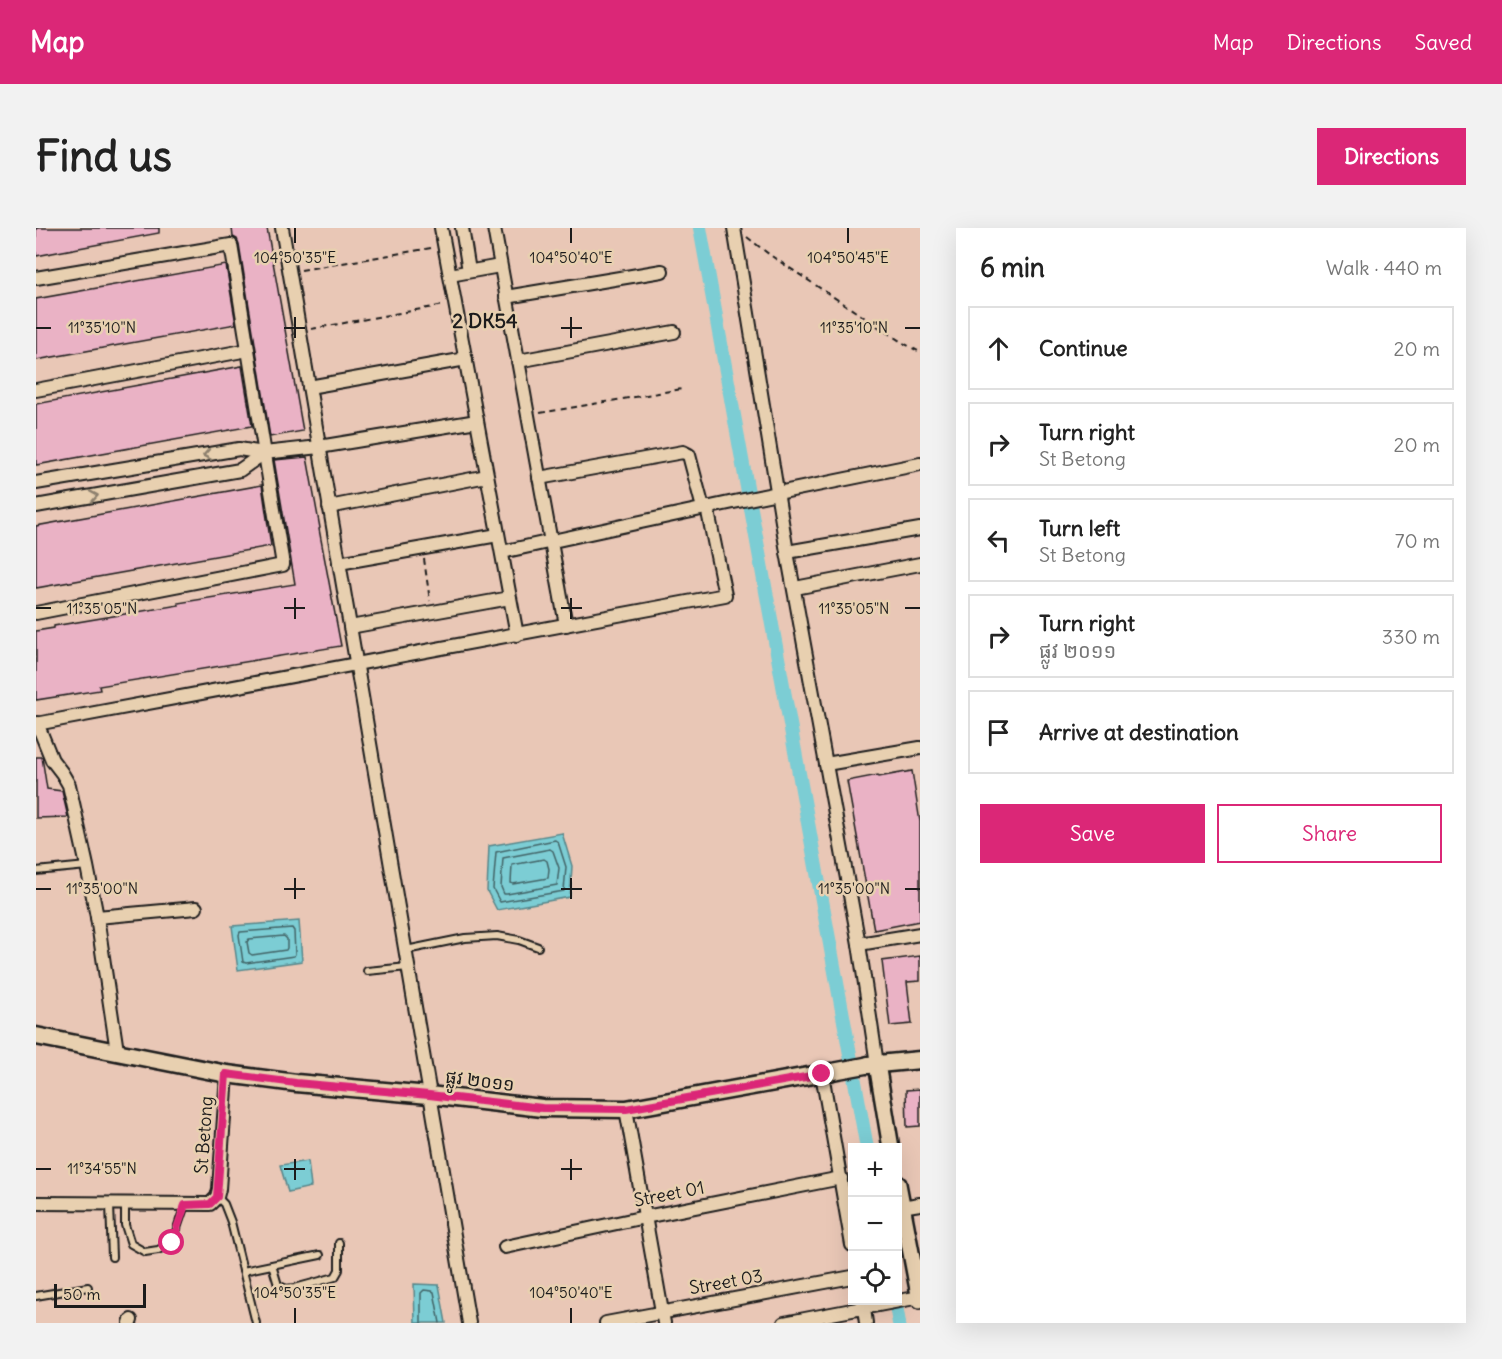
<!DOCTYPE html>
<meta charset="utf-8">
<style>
body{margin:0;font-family:Delius,"Noto Sans Khmer",sans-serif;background:#f2f2f2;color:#222}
.controls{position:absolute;right:18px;bottom:18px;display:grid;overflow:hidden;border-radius:0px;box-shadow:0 6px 24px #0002}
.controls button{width:54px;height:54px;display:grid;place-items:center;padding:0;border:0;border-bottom:2px solid #e0e0e0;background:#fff;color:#222;font:30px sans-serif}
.scale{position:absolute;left:18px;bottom:15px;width:92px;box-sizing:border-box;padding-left:6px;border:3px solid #1c1c1c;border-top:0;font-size:16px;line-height:21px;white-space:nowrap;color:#1c1c1c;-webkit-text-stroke:4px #e8d0b0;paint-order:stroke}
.stop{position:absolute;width:18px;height:18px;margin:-14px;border:4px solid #db2777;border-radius:50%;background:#fff}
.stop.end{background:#db2777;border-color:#fff;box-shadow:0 2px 6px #0008}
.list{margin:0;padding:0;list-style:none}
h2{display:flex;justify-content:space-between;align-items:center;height:78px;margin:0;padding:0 24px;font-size:26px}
h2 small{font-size:20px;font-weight:400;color:#767676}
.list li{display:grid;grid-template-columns:39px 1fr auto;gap:18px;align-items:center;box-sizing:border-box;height:84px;margin:0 12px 12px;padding:0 12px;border:2px solid #e0e0e0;border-radius:0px}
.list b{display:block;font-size:22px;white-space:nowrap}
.list p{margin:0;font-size:20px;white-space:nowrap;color:#767676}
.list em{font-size:20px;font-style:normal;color:#767676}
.actions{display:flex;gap:12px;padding:18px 24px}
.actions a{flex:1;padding:14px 0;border:2px solid #db2777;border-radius:0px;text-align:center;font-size:21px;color:#db2777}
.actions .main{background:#db2777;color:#fff}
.icon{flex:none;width:33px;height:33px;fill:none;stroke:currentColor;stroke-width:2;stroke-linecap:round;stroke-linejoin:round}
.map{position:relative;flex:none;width:884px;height:1095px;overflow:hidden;border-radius:0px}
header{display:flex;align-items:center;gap:36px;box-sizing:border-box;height:84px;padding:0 30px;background:#db2777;color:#fff}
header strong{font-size:28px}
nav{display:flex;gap:33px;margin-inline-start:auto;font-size:21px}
.intro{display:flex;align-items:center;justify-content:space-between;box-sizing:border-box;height:144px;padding:0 36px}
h1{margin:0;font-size:42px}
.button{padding:15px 27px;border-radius:0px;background:#db2777;color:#fff;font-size:21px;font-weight:700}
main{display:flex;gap:36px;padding:0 36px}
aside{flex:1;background:#fff;border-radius:0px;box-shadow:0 6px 24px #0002}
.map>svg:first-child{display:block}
.water{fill:#7ccdd4;stroke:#56868a;stroke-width:1.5}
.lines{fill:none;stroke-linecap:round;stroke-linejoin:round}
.shore{stroke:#426366;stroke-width:1.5}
.canal{stroke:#7ccdd4;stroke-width:14}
.building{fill:#eab2c5;stroke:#1c1c1c;stroke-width:1.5}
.service-casing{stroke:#1c1c1c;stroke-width:10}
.minor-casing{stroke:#1c1c1c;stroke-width:16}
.tertiary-casing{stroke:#1c1c1c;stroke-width:20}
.secondary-casing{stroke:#1c1c1c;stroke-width:21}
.path{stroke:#1c1c1c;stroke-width:2;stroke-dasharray:6 4.5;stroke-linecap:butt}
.service{stroke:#e8d0b0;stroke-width:6}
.minor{stroke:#e8d0b0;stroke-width:12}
.tertiary{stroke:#e8d0b0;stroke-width:15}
.secondary{stroke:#e8d0b0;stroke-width:16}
.oneway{stroke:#8c7f6d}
.route{stroke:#db2777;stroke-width:8}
.ticks{fill:none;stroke:#1c1c1c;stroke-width:2}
.labels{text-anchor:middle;stroke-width:5;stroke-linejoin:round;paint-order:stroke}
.street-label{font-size:18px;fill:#1c1c1c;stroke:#e8d0b0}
.neighbourhood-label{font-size:20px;font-weight:bold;fill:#1c1c1c;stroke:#e8d0b0}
.ticks-label{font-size:15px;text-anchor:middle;fill:#1c1c1c;stroke:#e8d0b0;stroke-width:5;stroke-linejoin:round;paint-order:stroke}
</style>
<header>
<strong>Map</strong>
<nav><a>Map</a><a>Directions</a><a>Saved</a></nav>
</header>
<div class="intro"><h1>Find us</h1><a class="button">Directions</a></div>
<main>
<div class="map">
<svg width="884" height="1095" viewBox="0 0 884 1095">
<rect width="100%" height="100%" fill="#e9c7b6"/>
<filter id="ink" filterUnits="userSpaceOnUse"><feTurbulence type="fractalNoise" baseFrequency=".0167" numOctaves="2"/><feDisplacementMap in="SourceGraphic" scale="12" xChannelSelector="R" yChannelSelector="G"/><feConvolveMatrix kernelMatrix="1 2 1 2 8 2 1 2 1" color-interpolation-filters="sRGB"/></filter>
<g filter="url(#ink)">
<g class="water">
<polygon points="526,605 536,638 534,669 461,682 451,663 453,618"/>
<polygon points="263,693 266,733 202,742 196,698"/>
<polygon points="272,933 275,959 252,964 244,937"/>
<polygon points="378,1056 403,1057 410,1095 379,1095"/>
</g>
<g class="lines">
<g class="shore">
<polygon points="519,612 522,614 530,639 528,663 464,674 457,661 460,624"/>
<polygon points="514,621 517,623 523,640 521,657 471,666 468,666 465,659 467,630"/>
<polygon points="508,631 511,633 513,641 512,650 477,656 475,655 476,637"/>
<polygon points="256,700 258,703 259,726 258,728 210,735 207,734 203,707 204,704"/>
<polygon points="248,708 251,711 251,720 250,722 216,727 213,725 211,714 213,711"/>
<polyline points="385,1095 385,1065 388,1062 396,1063 398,1064 404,1095"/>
</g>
<g class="canal">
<polyline points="664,0 831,920"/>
<polyline points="859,1072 863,1095"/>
</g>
</g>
<g class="building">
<polygon points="0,0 123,0 123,5 0,28"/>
<polygon points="196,0 231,0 267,203 234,209 203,16 201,11 197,9"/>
<polygon points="190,37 200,96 0,132 0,71"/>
<polygon points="206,138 216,198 0,237 0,176"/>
<polygon points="271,229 284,300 283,301 305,418 63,458 64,462 0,472 0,403 18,400 18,398 143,377 142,375 259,356 238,232"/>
<polygon points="226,257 235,318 0,360 0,298"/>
<polygon points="0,529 6,529 11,561 26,563 32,589 0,590"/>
<polygon points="876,543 884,594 884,693 838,702 811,553 842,547 843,549"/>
<polygon points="884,728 884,753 871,754 876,796 854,798 846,733"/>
<polygon points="884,861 884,898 871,899 870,862"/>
</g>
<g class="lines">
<g class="service-casing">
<g id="service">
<polyline points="0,643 51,638"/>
<polyline points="370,722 429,710 461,708 483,712 502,719"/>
<polyline points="331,743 372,739"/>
<polyline points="181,969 188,976 195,994 220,1095"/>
<polyline points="74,977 76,1029"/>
<polyline points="89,977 89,997 95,1016 109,1024 122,1022 136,1015 149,977"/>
<polyline points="236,1037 242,1057 250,1061 259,1060 299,1049 303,1042 303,1015"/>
<polyline points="207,1043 284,1027"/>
<polyline points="0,1068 52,1059"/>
</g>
</g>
<g class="minor-casing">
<g id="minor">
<polyline points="246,0 433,1095"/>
<polyline points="405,0 481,407"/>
<polyline points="426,0 433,43"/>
<polyline points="458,0 530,397"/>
<polyline points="698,0 751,324 823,716 841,836"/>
<polyline points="414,47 464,38"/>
<polyline points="0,50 195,17 247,337 0,385"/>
<polyline points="470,69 626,43"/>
<polyline points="482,133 638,104"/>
<polyline points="273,159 430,131"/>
<polyline points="0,162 212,122"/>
<polyline points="503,250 647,224 653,227 667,280"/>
<polyline points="0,255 203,221 228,225 283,219 441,193"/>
<polyline points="0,278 204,242 228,225"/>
<polyline points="293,279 451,248"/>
<polyline points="466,324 693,275 884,236"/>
<polyline points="751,324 884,301"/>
<polyline points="303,335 462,307"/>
<polyline points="759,360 884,336"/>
<polyline points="314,399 474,370"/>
<polyline points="1,495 16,532 26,545 33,557 51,638 61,689 81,823"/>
<polyline points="0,496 689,367 671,279"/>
<polyline points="790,536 884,520"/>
<polyline points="61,689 160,680"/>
<polyline points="823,716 884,706"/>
<polyline points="786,846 816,1017"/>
<polyline points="590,881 628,1095"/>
<polyline points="0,975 174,976 181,969 183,961 191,846"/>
<polyline points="865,979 884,976"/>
<polyline points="469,1019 609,989 805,950"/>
<polyline points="827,1074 830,1095"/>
<polyline points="94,1095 95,1092"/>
<polyline points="570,1095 816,1049"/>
<polyline points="748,1095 884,1069"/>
</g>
</g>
<g class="tertiary-casing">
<g id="tertiary">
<polyline points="841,836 855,920"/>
<polyline points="794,844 832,837"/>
<polyline points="862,956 884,1072"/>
</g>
</g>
<g class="secondary-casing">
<g id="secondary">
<polyline points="0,808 191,846 260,855 393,867 506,880 590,881 794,844"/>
<polyline points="832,837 884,832"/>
</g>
</g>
<g class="path">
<polyline points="711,9 734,27 867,115 884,124"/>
<polyline points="265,42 395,20"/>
<polyline points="275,101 408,77"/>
<polyline points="504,185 646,161"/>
<polyline points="388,331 394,373"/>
</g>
<use href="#service" class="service"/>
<use href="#minor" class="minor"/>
<use href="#tertiary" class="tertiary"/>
<use href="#secondary" class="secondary"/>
</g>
<defs><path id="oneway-chevron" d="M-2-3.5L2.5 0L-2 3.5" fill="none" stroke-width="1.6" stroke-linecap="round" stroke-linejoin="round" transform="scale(1.5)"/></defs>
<g class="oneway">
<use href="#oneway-chevron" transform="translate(171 227) rotate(170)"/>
<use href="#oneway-chevron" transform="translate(58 268) rotate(-10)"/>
</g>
</g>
<g class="lines" filter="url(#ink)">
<polyline class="route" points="136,1015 149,977 174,976 181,969 190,846 260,855 393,867 506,880 590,881 786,846"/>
</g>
<path class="ticks" d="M259 0V15M535 0V15M812 0V15M259 89V110M535 89V110M0 100H15M248 100H269M525 100H546M869 100H884M259 370V391M535 370V391M0 380H15M248 380H269M525 380H546M869 380H884M259 650V671M535 650V671M0 661H15M248 661H269M525 661H546M869 661H884M259 931V952M535 931V952M0 941H15M248 941H269M525 941H546M259 1080V1095M535 1080V1095"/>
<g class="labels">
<g class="street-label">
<text transform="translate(444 853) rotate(7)" y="6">ផ្លូវ ២០១១</text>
<text transform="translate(168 907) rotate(-86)" y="6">St Betong</text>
<text transform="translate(633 966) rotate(-11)" y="6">Street 01</text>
<text transform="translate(690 1054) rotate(-10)" y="6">Street 03</text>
</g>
<g class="neighbourhood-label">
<text x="449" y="100">2 DK54</text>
</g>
</g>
<g class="ticks-label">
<text x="259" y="35">104°50'35"E</text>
<text x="535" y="35">104°50'40"E</text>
<text x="812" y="35">104°50'45"E</text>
<text x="66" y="105">11°35'10"N</text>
<text x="818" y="105">11°35'10"N</text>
<text x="66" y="386">11°35'05"N</text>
<text x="818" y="386">11°35'05"N</text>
<text x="66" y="666">11°35'00"N</text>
<text x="818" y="666">11°35'00"N</text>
<text x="66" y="946">11°34'55"N</text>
<text x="259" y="1070">104°50'35"E</text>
<text x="535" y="1070">104°50'40"E</text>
</g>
</svg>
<div class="controls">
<button>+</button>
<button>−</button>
<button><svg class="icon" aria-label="locate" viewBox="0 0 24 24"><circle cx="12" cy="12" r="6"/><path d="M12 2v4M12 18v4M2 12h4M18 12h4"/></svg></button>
</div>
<div class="scale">50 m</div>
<div class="stop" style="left:136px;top:1015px"></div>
<div class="stop end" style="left:786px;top:846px"></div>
</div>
<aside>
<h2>6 min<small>Walk · 440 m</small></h2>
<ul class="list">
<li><svg class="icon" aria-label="ahead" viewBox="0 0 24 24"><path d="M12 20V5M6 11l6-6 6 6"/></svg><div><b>Continue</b></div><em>20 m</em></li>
<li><svg class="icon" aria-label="right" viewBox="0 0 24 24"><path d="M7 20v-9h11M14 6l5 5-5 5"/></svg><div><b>Turn right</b><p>St Betong</p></div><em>20 m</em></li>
<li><svg class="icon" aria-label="left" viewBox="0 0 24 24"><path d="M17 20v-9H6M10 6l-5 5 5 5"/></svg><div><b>Turn left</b><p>St Betong</p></div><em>70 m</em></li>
<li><svg class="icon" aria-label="right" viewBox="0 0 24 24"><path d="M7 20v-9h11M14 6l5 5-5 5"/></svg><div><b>Turn right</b><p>ផ្លូវ ២០១១</p></div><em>330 m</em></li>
<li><svg class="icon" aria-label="arrive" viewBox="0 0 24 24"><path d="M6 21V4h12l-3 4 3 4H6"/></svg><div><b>Arrive at destination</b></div></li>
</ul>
<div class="actions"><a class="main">Save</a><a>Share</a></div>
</aside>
</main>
